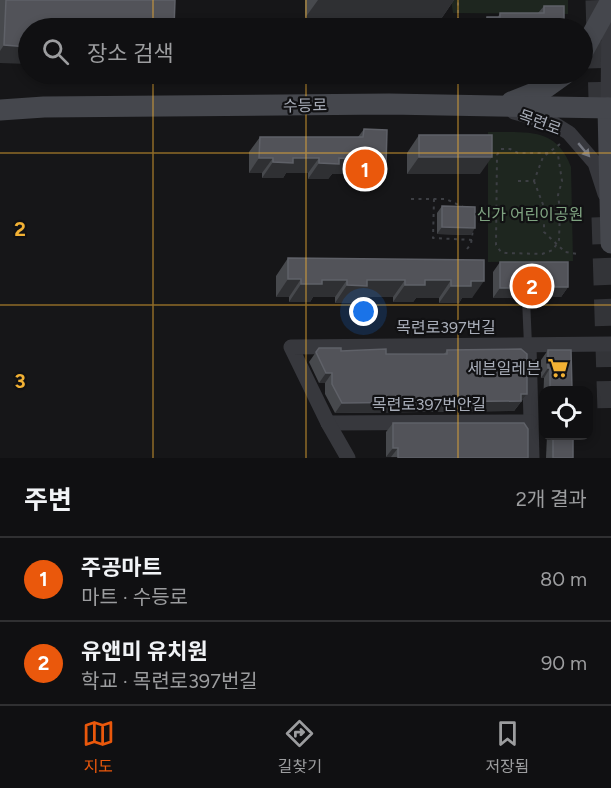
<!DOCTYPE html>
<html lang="ko">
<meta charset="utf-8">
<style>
body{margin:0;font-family:Figtree,"Noto Sans KR",sans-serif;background:#19191b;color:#f1f3f6}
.controls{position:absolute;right:18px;bottom:18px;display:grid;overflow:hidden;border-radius:12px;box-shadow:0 3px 9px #0003}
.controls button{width:54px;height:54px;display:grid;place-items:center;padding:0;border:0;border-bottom:2px solid #303032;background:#101012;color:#f1f3f6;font:30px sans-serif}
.you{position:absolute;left:364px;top:312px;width:21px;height:21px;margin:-15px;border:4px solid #fff;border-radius:50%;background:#1a73e8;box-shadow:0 0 0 9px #1a73e833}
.badge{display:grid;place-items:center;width:39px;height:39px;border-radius:50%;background:#ea580c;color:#fff;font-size:20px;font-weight:700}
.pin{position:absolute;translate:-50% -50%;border:3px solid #fff;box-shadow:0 2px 6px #0006}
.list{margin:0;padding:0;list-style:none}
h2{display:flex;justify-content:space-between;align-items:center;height:78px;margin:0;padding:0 24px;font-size:26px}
h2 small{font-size:20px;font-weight:400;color:#9c9d9f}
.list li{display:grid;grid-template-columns:39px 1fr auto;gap:18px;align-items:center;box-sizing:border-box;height:84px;padding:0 24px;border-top:2px solid #303032}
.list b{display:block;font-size:22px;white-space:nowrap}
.list p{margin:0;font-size:20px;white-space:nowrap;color:#9c9d9f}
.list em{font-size:20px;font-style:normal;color:#9c9d9f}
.icon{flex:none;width:33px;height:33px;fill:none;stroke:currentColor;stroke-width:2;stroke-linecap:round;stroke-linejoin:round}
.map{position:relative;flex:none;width:611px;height:458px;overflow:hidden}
.search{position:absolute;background:#101012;box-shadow:0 3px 9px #0003;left:18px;right:18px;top:18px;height:66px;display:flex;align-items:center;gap:15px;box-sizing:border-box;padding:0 21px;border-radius:33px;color:#9c9d9f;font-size:22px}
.sheet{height:246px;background:#101012}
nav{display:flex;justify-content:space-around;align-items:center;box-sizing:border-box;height:84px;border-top:2px solid #303032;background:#101012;font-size:16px;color:#9c9d9f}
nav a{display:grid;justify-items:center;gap:3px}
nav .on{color:#ea580c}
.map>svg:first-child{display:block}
.green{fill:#1e261f}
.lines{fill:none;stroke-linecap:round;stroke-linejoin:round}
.highway-tunnel{stroke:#333438;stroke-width:27;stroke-dasharray:27 14;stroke-linecap:butt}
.path{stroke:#3d3f44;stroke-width:2;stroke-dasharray:3 4.5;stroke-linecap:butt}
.lane{stroke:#37383d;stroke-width:8}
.street{stroke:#37383d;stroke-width:15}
.secondary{stroke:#45474d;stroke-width:21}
.wall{fill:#47494d}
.shaded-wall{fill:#2f3033}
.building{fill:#525359;stroke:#5f6168;stroke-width:1.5}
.oneway{fill:#757881}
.grid{fill:none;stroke:#f2b134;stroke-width:1.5;stroke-opacity:0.55}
.labels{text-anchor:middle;stroke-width:4.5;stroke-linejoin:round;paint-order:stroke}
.street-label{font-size:16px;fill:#a8adb8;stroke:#111113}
.park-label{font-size:16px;fill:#7fa381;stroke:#111113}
.poi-label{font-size:16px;fill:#a8adb8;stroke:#111113;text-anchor:end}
.grid-label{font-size:20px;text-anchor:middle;font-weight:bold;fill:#f2b134;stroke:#111113;stroke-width:4.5;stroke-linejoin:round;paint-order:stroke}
</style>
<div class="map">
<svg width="611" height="458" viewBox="0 0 611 458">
<rect width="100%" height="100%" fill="#161618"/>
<g class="green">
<polygon points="451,0 568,0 568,14 453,13"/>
<path d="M488 132C525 133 556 126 571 167L573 261 488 262Z"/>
</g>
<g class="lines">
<g class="highway-tunnel">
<polyline points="599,0 602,98"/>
<polyline points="605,217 611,412"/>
</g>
<g class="path">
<polyline points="443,28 443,25 458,25 458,0"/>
<polygon points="501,149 510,149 518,153 555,153 558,155 562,181 558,195 560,210 559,240 553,250 542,254 506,253 501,252 496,245 497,155"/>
<polyline points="518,181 534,181 543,157 560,144"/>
<polyline points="534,181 544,207 544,232 565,252 578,254"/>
<polyline points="411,199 446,199 463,207"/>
<polyline points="434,199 433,238 472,240"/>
<polyline points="467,249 471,244 473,229"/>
<polyline points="480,318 480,331"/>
</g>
<polyline class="lane" points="526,299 528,345"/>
<g class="street">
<polyline points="608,108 609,6"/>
<polyline points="514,112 553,123 569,133 595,163 605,194"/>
<polyline points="529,346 532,458"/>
<polyline points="328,423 530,422"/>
<polyline points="348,458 328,423 291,347 611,344"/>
</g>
<g class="secondary">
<polyline points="582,53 609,4"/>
<polyline points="511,102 544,89 565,74"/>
<polyline points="608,108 611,243"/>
<polyline points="0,110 44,107 389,104 611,108"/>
</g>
</g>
<g class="wall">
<polygon points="0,0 175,0 0,63"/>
<polygon points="305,0 454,0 441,19 305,18"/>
<polygon points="544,6 564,28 479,28 487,17 498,17 500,13 538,13"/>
<polygon points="243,21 256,25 288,26 291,21 303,26 319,28 202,28 207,22 217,25 241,25"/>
<polygon points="364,129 375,182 352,181 352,174 332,174 328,179 308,179 308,173 286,173 283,178 262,178 262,173 249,173 249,152 260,137 358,137"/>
<polygon points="419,135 480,174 407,174 407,153"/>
<polygon points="442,206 471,235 437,234 437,213"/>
<polygon points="288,258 484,260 472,298 462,298 459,303 439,303 439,298 416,298 413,302 393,302 393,297 359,297 355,303 335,303 335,297 313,297 310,302 289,302 289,297 276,297 276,276"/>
<polygon points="500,262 568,287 561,297 537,297 537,293 515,293 512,298 493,298 493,272"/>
<polygon points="447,350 527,394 514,411 335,413 325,394 325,383 319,383 309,362 316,352 341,351 386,354 444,354"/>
<polygon points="548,350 572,390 543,390 543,434 542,434 544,378 541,378 541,360"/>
<polygon points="393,423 528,458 386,457 386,432"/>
<polygon points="547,435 573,435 573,458 546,458"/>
</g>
<g class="shaded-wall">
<polygon points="318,0 454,0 441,19 305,18"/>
<polygon points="4,45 28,47 28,64 0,63 0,51"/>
<polygon points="476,74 542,74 532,78 473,78"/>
<polygon points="419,157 492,157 480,174 407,174"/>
<polygon points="259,158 273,158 262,173 249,173"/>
<polygon points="293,158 319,158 308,173 286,173 283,178 262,178 273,162"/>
<polygon points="339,158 363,159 352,174 332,174 328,179 308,179 319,163"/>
<polygon points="363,166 386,166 375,182 352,181"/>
<polygon points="442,227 475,228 471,235 437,234"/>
<polygon points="288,279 301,279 289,297 276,297"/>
<polygon points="322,280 347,280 335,297 313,297 310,302 289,302 301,284"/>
<polygon points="367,280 405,280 393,297 359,297 355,303 335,303 347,285"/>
<polygon points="425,280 451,280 439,298 416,298 413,302 393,302 405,285"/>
<polygon points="471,281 484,281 472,298 462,298 459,303 439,303 451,286"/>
<polygon points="519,283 544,283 537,293 515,293 512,298 493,298 500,288"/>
<polygon points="544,287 568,287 561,297 537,297"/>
<polygon points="548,368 550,368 544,378 541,378"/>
<polygon points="326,373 332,373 325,383 319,383"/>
<polygon points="527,394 514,411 335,413 342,403"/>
<polygon points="393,448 398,448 391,457 386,457"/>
</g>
<g class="building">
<polygon points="6,0 175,0 174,28 28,28 28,47 4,45"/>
<polygon points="544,6 564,6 564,28 487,28 487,17 500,17 500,13 544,13"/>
<polygon points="243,21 257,21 256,25 291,26 291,21 303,21 303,26 319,26 319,28 207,28 207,22 217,22 217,25 243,25"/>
<polygon points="364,129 387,130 386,166 363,166 363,159 339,158 339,164 319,163 319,158 293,158 293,163 273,162 273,158 259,158 260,137 363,137"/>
<rect x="419" y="135" width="73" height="22"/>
<polygon points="442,206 475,207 475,228 442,227"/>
<polygon points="288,258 484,260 484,281 471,281 471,286 451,286 451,280 425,280 425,285 405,285 405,280 367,280 367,286 347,285 347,280 322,280 322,284 301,284 301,279 288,279"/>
<polygon points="500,262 568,262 568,287 544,287 544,283 519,283 519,288 500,288"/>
<polygon points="319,348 341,348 341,351 386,349 386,354 447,354 447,350 521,349 527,354 527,394 521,394 521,401 342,403 332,384 332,373 326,373 316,352"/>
<polygon points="548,350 571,350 572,390 550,390 550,368 548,368"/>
<polygon points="393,423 524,423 528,429 528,458 398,458 398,448 393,448"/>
<rect x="553" y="435" width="20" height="23"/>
</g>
<defs><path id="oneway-solid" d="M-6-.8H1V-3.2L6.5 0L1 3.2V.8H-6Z" transform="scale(1.5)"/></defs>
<use class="oneway" href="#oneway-solid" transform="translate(584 150) rotate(50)"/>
<path class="grid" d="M153 0V28M306 0V28M458 0V28M153 74V458M306 74V458M458 74V458M0 153H611M0 305H611"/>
<defs>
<g id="supermarket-bare" transform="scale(1.62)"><path d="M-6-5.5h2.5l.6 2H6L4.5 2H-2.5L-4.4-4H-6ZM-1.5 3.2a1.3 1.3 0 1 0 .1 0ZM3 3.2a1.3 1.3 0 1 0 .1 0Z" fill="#f2b134" stroke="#111113" stroke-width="2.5" paint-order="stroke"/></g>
</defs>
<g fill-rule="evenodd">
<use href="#supermarket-bare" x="558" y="368"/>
</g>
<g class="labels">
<g class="street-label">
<text transform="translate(305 105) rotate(-1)" y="6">수등로</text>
<text transform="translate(540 122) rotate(20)" y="6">목련로</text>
<text x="446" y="333">목련로397번길</text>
<text x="429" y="410">목련로397번안길</text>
</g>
<g class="park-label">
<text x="530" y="220">신가 어린이공원</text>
</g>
<g class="poi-label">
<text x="541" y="374">세븐일레븐</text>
</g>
</g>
<g class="grid-label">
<text x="20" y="236">2</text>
<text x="20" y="388">3</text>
</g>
</svg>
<div class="controls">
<button><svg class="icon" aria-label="locate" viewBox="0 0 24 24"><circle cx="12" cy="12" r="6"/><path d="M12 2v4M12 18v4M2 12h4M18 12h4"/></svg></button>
</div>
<div class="you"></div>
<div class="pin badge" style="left:365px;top:169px">1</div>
<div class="pin badge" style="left:532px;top:286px">2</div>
<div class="search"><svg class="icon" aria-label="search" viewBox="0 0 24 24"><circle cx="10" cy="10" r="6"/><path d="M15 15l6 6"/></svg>장소 검색</div>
</div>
<section class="sheet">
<h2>주변<small>2개 결과</small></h2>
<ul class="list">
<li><span class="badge">1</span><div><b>주공마트</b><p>마트 · 수등로</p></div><em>80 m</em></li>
<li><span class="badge">2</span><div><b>유앤미 유치원</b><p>학교 · 목련로397번길</p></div><em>90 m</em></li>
</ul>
</section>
<nav>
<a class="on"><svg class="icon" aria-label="map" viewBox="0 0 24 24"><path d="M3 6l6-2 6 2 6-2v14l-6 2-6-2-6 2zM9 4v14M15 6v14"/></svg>지도</a>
<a><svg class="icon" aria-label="directions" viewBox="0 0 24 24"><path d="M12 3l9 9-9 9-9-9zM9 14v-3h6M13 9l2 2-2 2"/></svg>길찾기</a>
<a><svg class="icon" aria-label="saved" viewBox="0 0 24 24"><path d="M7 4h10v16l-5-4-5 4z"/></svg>저장됨</a>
</nav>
